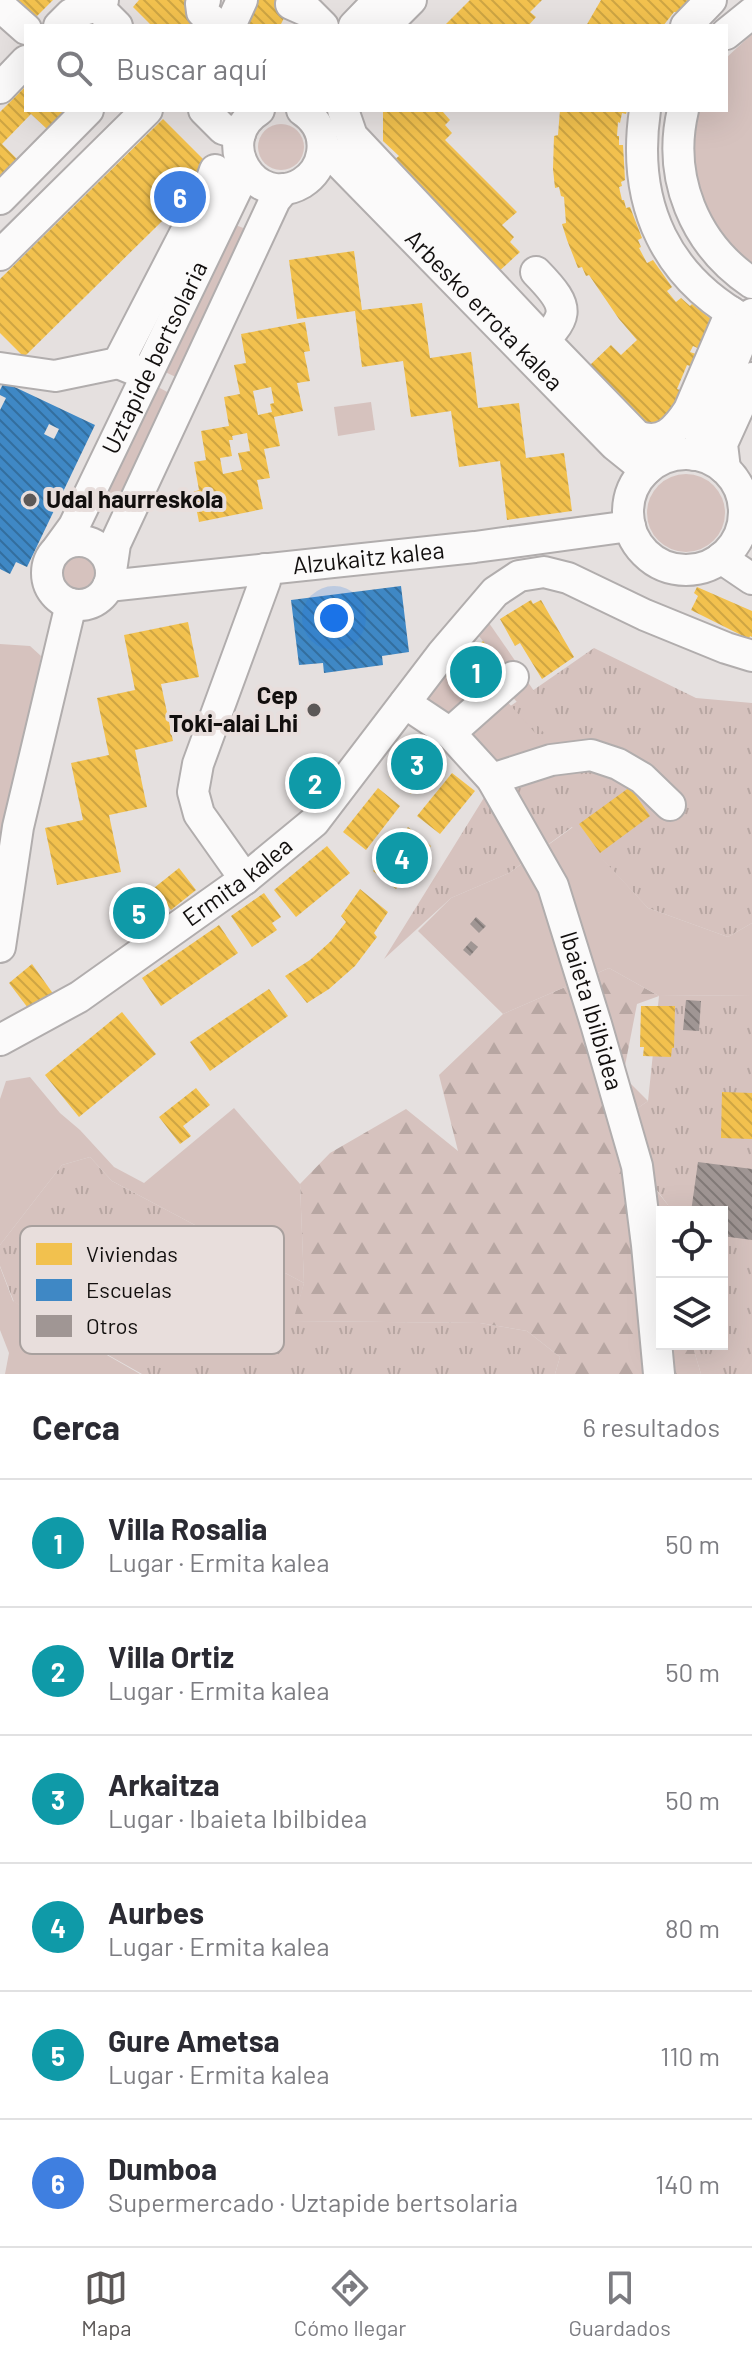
<!DOCTYPE html>
<html lang="es">
<meta charset="utf-8">
<style>
body{margin:0;font-family:Barlow,sans-serif;background:#f7f7f7;color:#2b2b33}
.controls{position:absolute;right:24px;bottom:24px;display:grid;overflow:hidden;border-radius:0px;box-shadow:0 8px 32px #0002}
.controls button{width:72px;height:72px;display:grid;place-items:center;padding:0;border:0;border-bottom:2px solid #e1e1e2;background:#fff;color:#2b2b33;font:40px sans-serif}
.you{position:absolute;left:334px;top:618px;width:28px;height:28px;margin:-20px;border:6px solid #fff;border-radius:50%;background:#1a73e8;box-shadow:0 0 0 12px #1a73e833}
.badge{display:grid;place-items:center;width:52px;height:52px;border-radius:50%;background:#5c5857;color:#fff;font-size:26px;font-weight:700}
.pin{position:absolute;translate:-50% -50%;border:4px solid #fff;box-shadow:0 2px 8px #0006}
.list{margin:0;padding:0;list-style:none}
h2{display:flex;justify-content:space-between;align-items:center;height:104px;margin:0;padding:0 32px;font-size:34px}
h2 small{font-size:26px;font-weight:400;color:#7c7c81}
.list li{display:grid;grid-template-columns:52px 1fr auto;gap:24px;align-items:center;box-sizing:border-box;height:128px;padding:0 32px;border-top:2px solid #e1e1e2}
.list b{display:block;font-size:30px;white-space:nowrap}
.list p{margin:0;font-size:26px;white-space:nowrap;color:#7c7c81}
.list em{font-size:26px;font-style:normal;color:#7c7c81}
.icon{flex:none;width:44px;height:44px;fill:none;stroke:currentColor;stroke-width:2;stroke-linecap:round;stroke-linejoin:round}
.map{position:relative;flex:none;width:752px;height:1374px;overflow:hidden}
.search{position:absolute;background:#fff;box-shadow:0 8px 32px #0002;left:24px;right:24px;top:24px;height:88px;display:flex;align-items:center;gap:20px;box-sizing:border-box;padding:0 28px;border-radius:0px;color:#7c7c81;font-size:30px}
.sheet{height:872px;background:#fff}
nav{display:flex;justify-content:space-around;align-items:center;box-sizing:border-box;height:112px;border-top:2px solid #e1e1e2;background:#fff;font-size:22px;color:#7c7c81}
nav a{display:grid;justify-items:center;gap:4px}
nav .on{color:#5c5857}
.map>svg:first-child{display:block}
.grass{fill:url(#grass-tufts)}
.forest{fill:url(#forest-firs)}
.green{fill:#d6c2be}
.homes{fill:url(#homes-back-hatch);fill-rule:evenodd}
.schools{fill:url(#schools-back-hatch);fill-rule:evenodd}
.building{fill:url(#building-back-hatch)}
.lines{fill:none;stroke-linecap:round;stroke-linejoin:round}
.minor-casing{stroke:#b1adad;stroke-width:34}
.minor{stroke:#fbfafa;stroke-width:30}
.poi-dot{fill:#5c5857;stroke:#e8dedc;stroke-width:3}
.labels{text-anchor:middle;stroke-width:8;stroke-linejoin:round;paint-order:stroke}
.street-label{font-size:24px;fill:#120f0e;stroke:#e8dedc}
.poi-label{font-size:24px;font-weight:bold;fill:#120f0e;stroke:#e8dedc;text-anchor:start}
.key{fill:#e8dedc;stroke:#a8a09e;stroke-width:2}
.key-label{font-size:22px;fill:#120f0e}
</style>
<div class="map">
<svg width="752" height="1374" viewBox="0 0 752 1374">
<defs>
<pattern id="grass-tufts" width="24" height="20" patternUnits="userSpaceOnUse" patternTransform="scale(2)"><rect width="24" height="20" fill="#d6c2be"/><path d="M3 7l-1-3M5 7V3M7 7l1-3M15 17l-1-3M17 17v-4M19 17l1-3" fill="none" stroke="#b7a6a2"/></pattern>
<pattern id="forest-firs" width="22" height="20" patternUnits="userSpaceOnUse" patternTransform="scale(2)"><rect width="22" height="20" fill="#d6c2be"/><path d="M5 1l3.5 6h-7zM16 11l3.5 6h-7z" fill="#b7a6a2"/></pattern>
<pattern id="homes-back-hatch" width="6" height="6" patternUnits="userSpaceOnUse" patternTransform="scale(2)"><rect width="6" height="6" fill="#f2c14e"/><path d="M-1 5l2 2M0 0l6 6M5-1l2 2" fill="none" stroke="#cea543"/></pattern>
<pattern id="schools-back-hatch" width="6" height="6" patternUnits="userSpaceOnUse" patternTransform="scale(2)"><rect width="6" height="6" fill="#3f88c5"/><path d="M-1 5l2 2M0 0l6 6M5-1l2 2" fill="none" stroke="#336e9e"/></pattern>
<pattern id="building-back-hatch" width="6" height="6" patternUnits="userSpaceOnUse" patternTransform="scale(2)"><rect width="6" height="6" fill="#a09694"/><path d="M-1 5l2 2M0 0l6 6M5-1l2 2" fill="none" stroke="#817977"/></pattern>
</defs>
<rect width="100%" height="100%" fill="#e5e0df"/>
<g class="grass">
<polygon points="594,648 696,698 752,703 752,923 728,937 648,908 572,827 509,873 451,898 384,959 490,788 473,732"/>
<polygon points="752,995 752,1374 701,1374 692,1344 722,1344 722,1212 668,1212 668,1205 610,1127 648,1101 659,996"/>
<polygon points="90,1157 112,1181 304,1283 294,1321 480,1323 527,1331 560,1357 555,1374 142,1374 14,1302 0,1266 0,1245 62,1165"/>
</g>
<polygon class="forest" points="609,968 659,996 637,1004 623,1076 648,1101 610,1127 637,1166 668,1205 668,1212 662,1212 662,1344 692,1344 701,1374 555,1374 560,1357 527,1331 480,1323 293,1321 304,1283 300,1184 330,1153 406,1109 458,1151 439,1075 503,1014"/>
<g class="green">
<path d="M752 34V265C704 226 680 172 698 110H726V58Z"/>
<circle cx="281" cy="147" r="23"/>
<polygon points="233,224 251,231 180,379 163,371"/>
<polygon points="156,386 173,395 118,505 102,498"/>
<polygon points="371,402 375,430 338,436 334,407"/>
<circle cx="686" cy="513" r="39"/>
<circle cx="80" cy="571" r="18"/>
<polygon points="489,623 516,662 507,670 478,635"/>
<polygon points="0,644 30,646 41,656 0,896"/>
<polygon points="442,671 472,703 452,724 420,697"/>
<polygon points="525,678 564,734 583,745 559,750 509,693"/>
<polygon points="503,697 553,753 503,765 478,756 459,733"/>
<polygon points="573,827 648,908 728,937 752,923 752,995 659,996 609,968 503,1014 418,931 451,898 509,873"/>
<polygon points="30,1077 60,1113 80,1130 114,1167 144,1183 234,1108 300,1184 304,1283 112,1181 90,1157 62,1165 0,1245 0,1099 6,1081"/>
<polygon points="0,1267 13,1301 140,1374 5,1374 9,1353 0,1330"/>
</g>
<g class="homes">
<polygon points="15,0 53,0 34,19"/>
<polygon points="139,0 194,0 205,26 152,26 133,7"/>
<polygon points="251,0 293,0 280,26 239,26"/>
<polygon points="470,0 542,0 530,12 536,17 528,26 444,26"/>
<polygon points="601,0 690,0 678,12 674,12 663,26 586,26"/>
<polygon points="26,86 26,110 65,110 47,129 31,114 2,144 17,159 0,176 0,112"/>
<polygon points="383,110 445,110 443,112 450,120 445,125 452,133 445,140 517,212 502,225 514,237 510,242 520,252 496,274 389,164 399,156 383,141"/>
<polygon points="560,110 627,110 626,114 622,113 620,123 618,122 617,136 619,136 619,145 623,145 625,180 621,182 622,186 619,187 622,200 624,200 626,208 630,207 642,238 638,240 641,247 639,248 647,263 653,260 672,287 667,291 676,302 681,298 690,306 692,304 716,323 704,351 693,346 690,352 699,355 693,367 687,365 677,389 683,391 680,407 651,429 618,403 623,398 590,365 611,345 621,355 637,340 619,319 589,275 586,276 582,267 578,268 567,240 562,224 566,223 564,197 561,196 559,187 555,188 553,169 554,136 558,135"/>
<polygon points="163,119 214,170 24,357 0,333 0,279"/>
<polygon points="354,251 362,310 422,303 430,358 471,352 478,408 519,403 526,458 564,453 572,511 507,520 500,461 459,467 451,411 411,417 403,361 362,367 355,311 297,319 289,260"/>
<path d="M305 322 310 351 304 352 310 381 297 383 303 411 274 417 280 446 264 449 270 478 257 480 263 509 199 522 193 492 199 490 194 462 206 460 201 431 229 426 224 397 240 394 234 365 246 363 241 334ZM271 387 274 403 270 404 272 412 258 415 253 391ZM247 433 250 451 238 453 242 470 223 474 220 458 232 456 229 440H233L232 436Z"/>
<polygon points="697,587 752,611 752,637 750,636 749,639 691,610 698,596 694,593"/>
<polygon points="531,600 533,604 541,600 574,657 542,679 520,643 515,646 500,619"/>
<polygon points="188,622 199,677 161,684 173,741 135,750 147,807 109,815 121,872 57,885 45,828 83,820 71,763 109,755 97,698 135,690 124,635"/>
<polygon points="483,641 507,670 472,703 445,675"/>
<polygon points="423,733 446,751 411,794 389,776"/>
<polygon points="320,761 336,775 309,805 294,792"/>
<polygon points="452,773 475,791 440,834 417,816"/>
<polygon points="630,787 650,816 600,853 579,824"/>
<polygon points="378,788 400,806 366,850 343,832"/>
<polygon points="408,827 431,846 396,889 373,871"/>
<polygon points="327,846 350,873 296,917 274,890"/>
<polygon points="179,868 196,890 171,910 154,888"/>
<polygon points="360,889 388,912 374,933 377,937 355,966 329,989 307,1003 285,976 310,960 331,941 346,922 341,916"/>
<polygon points="144,890 162,913 134,936 115,914"/>
<polygon points="264,893 281,917 272,923 277,930 252,947 231,916"/>
<polygon points="219,925 238,953 161,1006 142,978"/>
<polygon points="32,964 54,995 31,1012 9,983"/>
<polygon points="269,989 288,1016 210,1071 190,1042"/>
<polygon points="641,1006 675,1006 674,1048 672,1048 671,1057 643,1056 644,1047 640,1047"/>
<polygon points="122,1012 156,1054 79,1117 45,1075"/>
<polygon points="196,1088 210,1105 183,1126 191,1136 180,1144 159,1117"/>
<polygon points="722,1092 752,1093 752,1139 721,1138"/>
</g>
<g class="schools">
<path d="M4 382 95 425 27 567 16 562 10 574 0 569V410L6 398 0 395V390ZM49 424 59 429 54 439 44 434Z"/>
<polygon points="401,586 409,652 382,656 383,665 324,673 323,663 299,665 291,600"/>
</g>
<g class="building">
<polygon points="476,917 486,926 479,933 470,924"/>
<polygon points="471,941 478,947 470,956 463,950"/>
<polygon points="686,1000 701,1001 699,1031 683,1030"/>
<polygon points="698,1162 752,1169 752,1240 722,1236 722,1212 691,1212"/>
</g>
<g class="lines">
<g class="minor-casing">
<g id="minor">
<polyline points="205,0 201,4 202,12 219,26"/>
<polyline points="291,4 309,12 323,26"/>
<polyline points="0,6 26,29"/>
<polyline points="97,6 117,26"/>
<polyline points="59,26 71,14 97,6 103,0"/>
<polyline points="230,26 242,0"/>
<polyline points="354,26 379,0"/>
<polyline points="385,26 411,0"/>
<polyline points="686,26 711,0"/>
<polyline points="726,34 752,13"/>
<polyline points="0,88 26,61"/>
<polyline points="204,110 223,129 240,134"/>
<path d="M259 110C211 140 255 211 302 183 313 176 320 166 322 153 325 135 317 120 302 110"/>
<path d="M343 110 352 136 544 340 637 436C662 446 676 430 689 410L731 312"/>
<path d="M645 110C631 205 666 280 752 324"/>
<path d="M683 110C667 177 694 244 752 283"/>
<path id="s1" d="M323 146 615 445 646 470"/>
<polyline points="0,199 88,110"/>
<polyline points="0,255 147,110"/>
<path d="M529 355C567 317 575 312 536 272"/>
<polyline points="0,368 55,376 118,363"/>
<polyline points="135,370 118,363 209,187 215,170"/>
<circle cx="686" cy="512" r="58"/>
<polyline points="695,455 752,314"/>
<polyline points="725,469 722,444 752,378"/>
<circle cx="79" cy="573" r="32"/>
<path id="s2" d="M58 548 74 526 238 186 241 163"/>
<polyline points="721,558 752,579"/>
<polyline points="111,571 115,544 275,200 284,189"/>
<path id="s3" d="M108 586 475 547 630 526"/>
<path id="s4" d="M405 703 450 733 492 779 553 886 596 1024 637 1166 647 1245 659 1374"/>
<polyline points="450,733 513,677"/>
<polyline points="492,779 551,760 591,755 618,764 642,778 670,805"/>
<polyline points="245,879 199,814 193,792 198,764 265,581 265,569"/>
<polyline points="0,947 18,827 71,604"/>
<path id="s5" d="M0 1040 79 997 245 879 314 822 442 654 495 592 519 576 544 572 568 578 645 615 726 648 752 656"/>
</g>
</g>
<use href="#minor" class="minor"/>
</g>
<g class="poi-dot">
<circle cx="30" cy="500" r="8"/>
<circle cx="314" cy="710" r="8"/>
</g>
<g class="labels">
<g class="street-label">
<text dy="8" stroke="none"><textPath href="#s1" startOffset="230">Arbesko errota kalea</textPath></text>
<text dy="8" stroke="none"><textPath href="#s2" startOffset="214">Uztapide bertsolaria</textPath></text>
<text dy="8" stroke="none"><textPath href="#s3" startOffset="262">Alzukaitz kalea</textPath></text>
<text dy="8" stroke="none"><textPath href="#s5" startOffset="286">Ermita kalea</textPath></text>
<text dy="8" stroke="none"><textPath href="#s4" startOffset="370">Ibaieta Ibilbidea</textPath></text>
</g>
<g class="poi-label">
<text x="46" y="508">Udal haurreskola</text>
<text x="298" y="704" text-anchor="end">Cep<tspan x="298" dy="28">Toki-alai Lhi</tspan></text>
</g>
</g>
<rect x="20" y="1226" width="264" height="128" rx="12" class="key"/>
<rect x="36" y="1243" width="36" height="22" fill="#f2c14e"/>
<rect x="36" y="1279" width="36" height="22" fill="#3f88c5"/>
<rect x="36" y="1315" width="36" height="22" fill="#a09694"/>
<g class="key-label">
<text x="86" y="1262">Viviendas</text>
<text x="86" y="1298">Escuelas</text>
<text x="86" y="1334">Otros</text>
</g>
</svg>
<div class="controls">
<button><svg class="icon" aria-label="locate" viewBox="0 0 24 24"><circle cx="12" cy="12" r="6"/><path d="M12 2v4M12 18v4M2 12h4M18 12h4"/></svg></button>
<button><svg class="icon" aria-label="layers" viewBox="0 0 24 24"><path d="M12 4l9 5-9 5-9-5zM3 14l9 5 9-5"/></svg></button>
</div>
<div class="you"></div>
<div class="pin badge" style="left:476px;top:672px;background:#0f9aa8">1</div>
<div class="pin badge" style="left:315px;top:783px;background:#0f9aa8">2</div>
<div class="pin badge" style="left:417px;top:764px;background:#0f9aa8">3</div>
<div class="pin badge" style="left:402px;top:858px;background:#0f9aa8">4</div>
<div class="pin badge" style="left:139px;top:913px;background:#0f9aa8">5</div>
<div class="pin badge" style="left:180px;top:197px;background:#3f7fe0">6</div>
<div class="search"><svg class="icon" aria-label="search" viewBox="0 0 24 24"><circle cx="10" cy="10" r="6"/><path d="M15 15l6 6"/></svg>Buscar aquí</div>
</div>
<section class="sheet">
<h2>Cerca<small>6 resultados</small></h2>
<ul class="list">
<li><span class="badge" style="background:#0f9aa8">1</span><div><b>Villa Rosalia</b><p>Lugar · Ermita kalea</p></div><em>50 m</em></li>
<li><span class="badge" style="background:#0f9aa8">2</span><div><b>Villa Ortiz</b><p>Lugar · Ermita kalea</p></div><em>50 m</em></li>
<li><span class="badge" style="background:#0f9aa8">3</span><div><b>Arkaitza</b><p>Lugar · Ibaieta Ibilbidea</p></div><em>50 m</em></li>
<li><span class="badge" style="background:#0f9aa8">4</span><div><b>Aurbes</b><p>Lugar · Ermita kalea</p></div><em>80 m</em></li>
<li><span class="badge" style="background:#0f9aa8">5</span><div><b>Gure Ametsa</b><p>Lugar · Ermita kalea</p></div><em>110 m</em></li>
<li><span class="badge" style="background:#3f7fe0">6</span><div><b>Dumboa</b><p>Supermercado · Uztapide bertsolaria</p></div><em>140 m</em></li>
</ul>
</section>
<nav>
<a class="on"><svg class="icon" aria-label="map" viewBox="0 0 24 24"><path d="M3 6l6-2 6 2 6-2v14l-6 2-6-2-6 2zM9 4v14M15 6v14"/></svg>Mapa</a>
<a><svg class="icon" aria-label="directions" viewBox="0 0 24 24"><path d="M12 3l9 9-9 9-9-9zM9 14v-3h6M13 9l2 2-2 2"/></svg>Cómo llegar</a>
<a><svg class="icon" aria-label="saved" viewBox="0 0 24 24"><path d="M7 4h10v16l-5-4-5 4z"/></svg>Guardados</a>
</nav>
